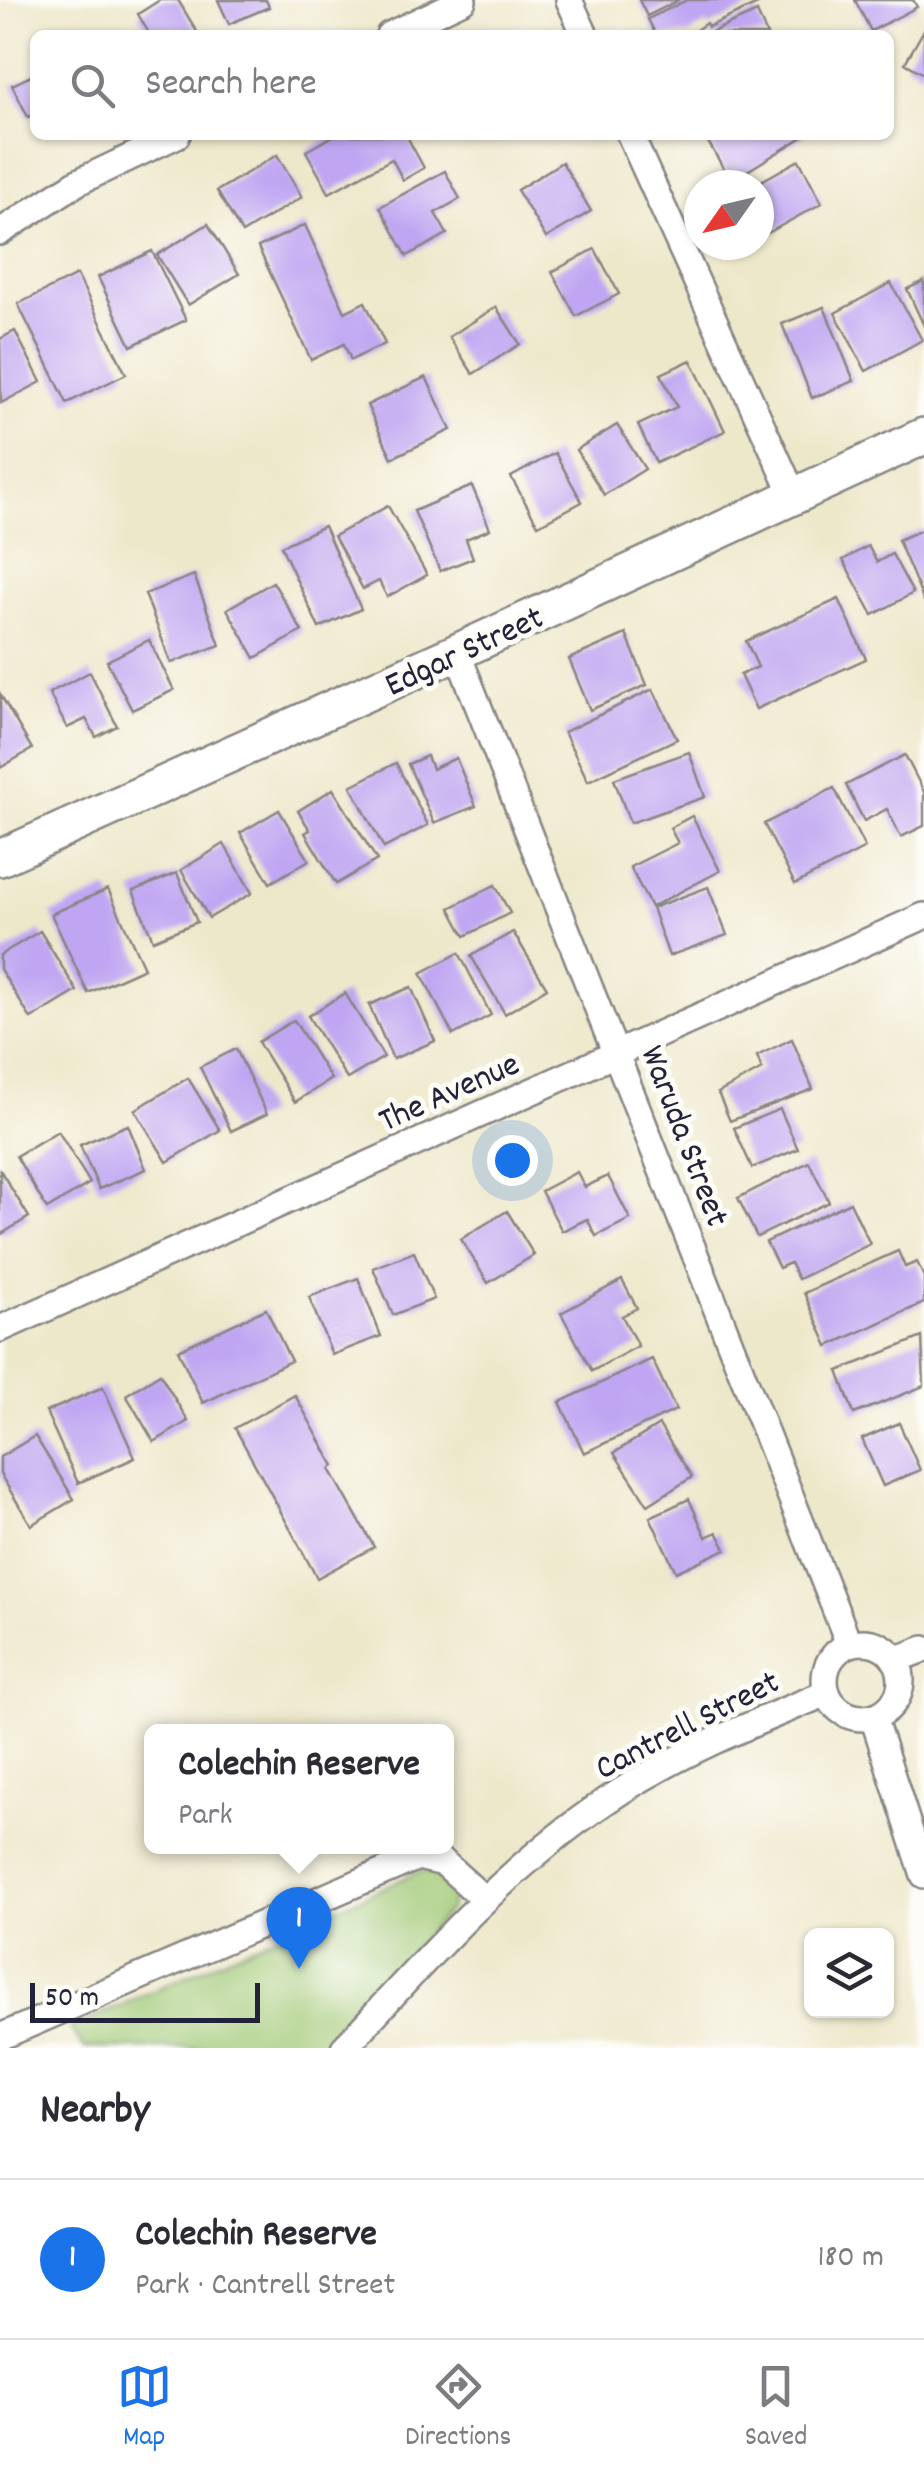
<!DOCTYPE html>
<meta charset="utf-8">
<style>
body{margin:0;font-family:Dekko,sans-serif;background:#f2f2f3;color:#2b2b33}
.controls{position:absolute;right:30px;bottom:30px;display:grid;overflow:hidden;border-radius:15px;box-shadow:0 2px 8px #0004}
.controls button{width:90px;height:90px;display:grid;place-items:center;padding:0;border:0;border-bottom:2px solid #e1e1e2;background:#fff;color:#2b2b33;font:50px sans-serif}
.compass{position:absolute;left:684px;top:170px;width:90px;height:90px;border-radius:50%;background:#fff;box-shadow:0 2px 8px #0004;rotate:236deg}
.scale{position:absolute;left:30px;bottom:25px;width:230px;box-sizing:border-box;padding-left:10px;border:5px solid #22223b;border-top:0;font-size:28px;line-height:35px;white-space:nowrap;color:#22223b;-webkit-text-stroke:8px #fdfcf7;paint-order:stroke}
.you{position:absolute;left:512px;top:1160px;width:35px;height:35px;margin:-25px;border:8px solid #fff;border-radius:50%;background:#1a73e8;box-shadow:0 0 0 15px #1a73e833}
.badge{display:grid;place-items:center;width:65px;height:65px;border-radius:50%;background:#1a73e8;color:#fff;font-size:32px;font-weight:700}
.pin{position:absolute;translate:-50% -82px;filter:drop-shadow(0 2px 5px #0008)}
.pin::after{content:'';position:absolute;top:52px;width:35px;height:30px;background:inherit;clip-path:polygon(0 0,100% 0,50% 100%)}
.popup{position:absolute;left:144px;top:1724px;width:310px;height:130px;box-sizing:border-box;display:grid;place-content:center;border-radius:15px;background:#fff;filter:drop-shadow(0 2px 8px #0005);font-size:32px;white-space:nowrap;color:#7c7c81}
.popup b{font-size:38px;color:#2b2b33}
.popup::after{content:'';position:absolute;left:50%;top:100%;margin-left:-20px;border:20px solid transparent;border-top-color:#fff}
.list{margin:0;padding:0;list-style:none}
h2{display:flex;justify-content:space-between;align-items:center;height:130px;margin:0;padding:0 40px;font-size:42px}
h2 small{font-size:32px;font-weight:400;color:#7c7c81}
.list li{display:grid;grid-template-columns:65px 1fr auto;gap:30px;align-items:center;box-sizing:border-box;height:160px;padding:0 40px;border-top:2px solid #e1e1e2}
.list b{display:block;font-size:38px;white-space:nowrap}
.list p{margin:0;font-size:32px;white-space:nowrap;color:#7c7c81}
.list em{font-size:32px;font-style:normal;color:#7c7c81}
.icon{flex:none;width:55px;height:55px;fill:none;stroke:currentColor;stroke-width:2;stroke-linecap:round;stroke-linejoin:round}
.map{position:relative;flex:none;width:924px;height:2048px;overflow:hidden}
.search{position:absolute;background:#fff;box-shadow:0 2px 8px #0004;left:30px;right:30px;top:30px;height:110px;display:flex;align-items:center;gap:25px;box-sizing:border-box;padding:0 35px;border-radius:15px;color:#7c7c81;font-size:38px}
.sheet{height:290px;background:#fff}
nav{display:flex;justify-content:space-around;align-items:center;box-sizing:border-box;height:140px;border-top:2px solid #e1e1e2;background:#fff;font-size:28px;color:#7c7c81}
nav a{display:grid;justify-items:center;gap:5px}
nav .on{color:#1a73e8}
.map>svg:first-child{display:block}
.green{fill:#a0c976;stroke:#617658;stroke-width:2.5}
.building{fill:#c0a6f2}
.lines{fill:none;stroke-linecap:round;stroke-linejoin:round}
.minor-casing{stroke:#888583;stroke-width:30}
.secondary-casing{stroke:#888583;stroke-width:40}
.minor{stroke:#fff;stroke-width:25}
.secondary{stroke:#fff;stroke-width:35}
.labels{text-anchor:middle;stroke-width:10;stroke-linejoin:round;paint-order:stroke}
.street-label{font-size:35px;fill:#22223b;stroke:#fdfcf7}
</style>
<div class="map">
<svg width="924" height="2048" viewBox="0 0 924 2048">
<rect width="100%" height="100%" fill="#fdfcf7"/>
<filter id="ink" filterUnits="userSpaceOnUse"><feTurbulence type="fractalNoise" baseFrequency=".01" numOctaves="2"/><feDisplacementMap in="SourceGraphic" scale="20" xChannelSelector="R" yChannelSelector="G"/><feConvolveMatrix kernelMatrix="1 2 1 2 8 2 1 2 1" color-interpolation-filters="sRGB"/></filter>
<filter id="wash" filterUnits="userSpaceOnUse"><feTurbulence type="fractalNoise" baseFrequency=".0048" numOctaves="4" result="noise"/><feDisplacementMap in="SourceGraphic" scale="40" xChannelSelector="R" yChannelSelector="G"/><feGaussianBlur stdDeviation="2.25" result="paint"/><feColorMatrix in="noise" values="0 0 0 0 0 0 0 0 0 0 0 0 0 0 0 0 0 1.4 0 .05"/><feComposite in="paint" operator="in"/></filter>
<g filter="url(#wash)">
<rect width="100%" height="100%" fill="#eee8cb"/>
<path class="green" d="M436 1869C453 1881 456 1889 450 1909L321 2048H84L70 2028 418 1872Z"/>
<g id="blocks">
<g class="building">
<polygon points="160,0 178,0 199,35 150,35 138,14"/>
<polygon points="218,0 266,0 269,7 229,24"/>
<polygon points="639,0 679,0 647,16"/>
<polygon points="687,0 766,0 708,27 706,23 689,35 656,35 648,19"/>
<polygon points="855,0 913,0 917,7 871,31"/>
<polygon points="757,12 767,35 705,35"/>
<polygon points="924,30 924,74 905,63"/>
<polygon points="35,74 35,114 28,117 12,85"/>
<polygon points="335,135 406,135 424,168 403,180 392,159 329,193 306,151"/>
<polygon points="704,135 806,135 731,181"/>
<polygon points="277,155 302,197 242,233 217,191"/>
<polygon points="799,160 822,203 759,238 759,209 769,203 758,183"/>
<polygon points="562,162 591,211 546,238 517,190"/>
<polygon points="445,171 460,199 435,213 447,234 407,256 380,207"/>
<polygon points="208,224 239,274 188,305 157,255"/>
<polygon points="305,225 345,312 365,302 385,344 351,360 344,344 311,360 258,247"/>
<polygon points="595,249 619,294 576,316 552,272"/>
<polygon points="152,251 186,320 131,346 98,277"/>
<polygon points="77,275 126,374 67,403 18,304"/>
<polygon points="924,281 924,326 907,289"/>
<polygon points="891,283 922,340 866,371 835,313"/>
<polygon points="496,307 520,344 473,374 449,337"/>
<polygon points="824,307 854,381 812,398 782,324"/>
<polygon points="15,331 41,382 1,403 0,339"/>
<polygon points="691,360 725,431 656,463 638,425 677,407 661,374"/>
<polygon points="426,377 451,430 392,458 367,405"/>
<polygon points="617,425 645,469 604,495 576,450"/>
<polygon points="555,453 582,502 538,525 511,477"/>
<polygon points="472,486 490,529 466,539 473,558 440,571 414,511"/>
<polygon points="388,506 427,575 387,597 379,581 363,589 334,536"/>
<polygon points="324,526 361,609 319,628 281,546"/>
<polygon points="924,529 924,601 898,540"/>
<polygon points="868,546 877,562 892,554 913,593 873,615 843,560"/>
<polygon points="194,575 220,645 171,663 145,594"/>
<polygon points="273,582 302,631 255,658 227,609"/>
<polygon points="839,599 866,659 756,709 740,675 758,667 746,641"/>
<polygon points="626,634 647,685 590,710 569,659"/>
<polygon points="149,640 174,690 132,710 107,661"/>
<polygon points="90,672 117,726 96,737 86,719 67,728 49,693"/>
<polygon points="653,689 677,739 588,781 564,732"/>
<polygon points="0,694 32,749 0,768"/>
<polygon points="689,752 705,797 630,823 614,779"/>
<polygon points="905,755 924,792 924,826 901,837 887,809 864,821 846,785"/>
<polygon points="427,756 432,769 456,758 476,806 434,823 408,764"/>
<polygon points="396,763 428,825 384,848 351,786"/>
<polygon points="834,788 865,848 795,884 764,824"/>
<polygon points="333,789 377,860 336,884 305,833 310,830 298,811"/>
<polygon points="279,810 309,860 270,883 240,833"/>
<polygon points="692,816 720,871 651,907 630,867 678,843 670,828"/>
<polygon points="224,844 252,893 209,918 181,870"/>
<polygon points="177,873 197,922 153,940 133,891"/>
<polygon points="495,885 510,913 465,936 450,908"/>
<polygon points="708,887 727,935 669,956 652,908"/>
<polygon points="108,889 144,968 88,993 51,914"/>
<polygon points="40,931 77,991 31,1019 0,969 0,955"/>
<polygon points="513,932 547,988 505,1014 471,956"/>
<polygon points="459,953 491,1015 453,1035 421,973"/>
<polygon points="411,987 435,1041 393,1059 369,1005"/>
<polygon points="345,993 384,1057 347,1079 308,1016"/>
<polygon points="294,1020 331,1079 295,1102 258,1042"/>
<polygon points="792,1039 813,1089 730,1121 718,1093 762,1069 757,1056"/>
<polygon points="236,1049 267,1114 231,1131 200,1067"/>
<polygon points="188,1078 220,1130 167,1162 135,1110"/>
<polygon points="780,1109 798,1149 752,1168 734,1128"/>
<polygon points="128,1125 146,1169 99,1189 80,1145"/>
<polygon points="58,1131 90,1183 47,1209 16,1156"/>
<polygon points="809,1162 829,1202 757,1237 738,1198"/>
<polygon points="0,1170 29,1217 0,1235"/>
<polygon points="577,1172 585,1187 608,1176 630,1219 596,1236 587,1219 562,1231 541,1191"/>
<polygon points="850,1202 870,1244 798,1279 790,1263 779,1268 766,1242"/>
<polygon points="507,1211 534,1255 488,1283 461,1239"/>
<polygon points="898,1251 905,1267 917,1262 924,1277 924,1303 828,1346 804,1293"/>
<polygon points="414,1252 434,1299 393,1315 373,1268"/>
<polygon points="358,1278 381,1336 332,1355 309,1297"/>
<polygon points="622,1280 637,1308 622,1316 638,1346 592,1371 561,1313"/>
<polygon points="266,1309 291,1361 203,1403 178,1350"/>
<polygon points="922,1337 924,1386 854,1414 838,1371"/>
<polygon points="652,1359 676,1410 584,1453 560,1402"/>
<polygon points="160,1374 188,1421 154,1442 126,1395"/>
<polygon points="103,1387 135,1458 78,1483 46,1412"/>
<polygon points="295,1395 334,1466 330,1469 374,1547 317,1578 235,1428"/>
<polygon points="899,1423 920,1470 883,1486 862,1439"/>
<polygon points="659,1425 692,1477 648,1505 614,1453"/>
<polygon points="35,1436 74,1499 31,1525 0,1474 0,1457"/>
<polygon points="689,1499 706,1537 717,1532 726,1549 676,1572 650,1517"/>
</g>
</g>
</g>
<g filter="url(#ink)">
<use href="#blocks" fill-opacity="0" stroke="#888583" stroke-width="2.5"/>
<g class="lines">
<g class="minor-casing">
<g id="minor">
<polyline points="569,0 585,35"/>
<polyline points="389,35 463,0"/>
<polyline points="630,135 793,494"/>
<polyline points="0,232 78,182 177,135"/>
<polyline points="457,652 849,1644"/>
<polyline points="0,1329 924,916"/>
<circle cx="863" cy="1680" r="38"/>
<polyline points="895,1660 924,1649"/>
<polyline points="873,1717 924,1875"/>
<polyline points="0,2037 418,1857 444,1863 484,1899"/>
<path d="M344 2048C425 1960 506 1868 606 1801 674 1755 751 1724 827 1693"/>
</g>
</g>
<g class="secondary-casing">
<polyline id="secondary" points="0,858 457,652 924,436"/>
</g>
<use href="#minor" class="minor"/>
<use href="#secondary" class="secondary"/>
</g>
</g>
<g class="labels">
<g class="street-label">
<text transform="translate(463 649) rotate(-25)" y="12">Edgar Street</text>
<text transform="translate(448 1090) rotate(-24)" y="12">The Avenue</text>
<text transform="translate(687 1135) rotate(69)" y="12">Waruda Street</text>
<text transform="translate(686 1723) rotate(-27)" y="12">Cantrell Street</text>
</g>
</g>
</svg>
<div class="controls">
<button><svg class="icon" aria-label="layers" viewBox="0 0 24 24"><path d="M12 4l9 5-9 5-9-5zM3 14l9 5 9-5"/></svg></button>
</div>
<svg class="compass" viewBox="-18 -18 36 36"><path d="M0-13l5 13h-10z" fill="#e53935"/><path d="M0 13l5-13h-10z" fill="#7c7c81"/></svg>
<div class="scale">50 m</div>
<div class="you"></div>
<div class="pin badge" style="left:299px;top:1969px">1</div>
<div class="popup"><b>Colechin Reserve</b>Park</div>
<div class="search"><svg class="icon" aria-label="search" viewBox="0 0 24 24"><circle cx="10" cy="10" r="6"/><path d="M15 15l6 6"/></svg>Search here</div>
</div>
<section class="sheet">
<h2>Nearby<small></small></h2>
<ul class="list">
<li><span class="badge">1</span><div><b>Colechin Reserve</b><p>Park · Cantrell Street</p></div><em>180 m</em></li>
</ul>
</section>
<nav>
<a class="on"><svg class="icon" aria-label="map" viewBox="0 0 24 24"><path d="M3 6l6-2 6 2 6-2v14l-6 2-6-2-6 2zM9 4v14M15 6v14"/></svg>Map</a>
<a><svg class="icon" aria-label="directions" viewBox="0 0 24 24"><path d="M12 3l9 9-9 9-9-9zM9 14v-3h6M13 9l2 2-2 2"/></svg>Directions</a>
<a><svg class="icon" aria-label="saved" viewBox="0 0 24 24"><path d="M7 4h10v16l-5-4-5 4z"/></svg>Saved</a>
</nav>
